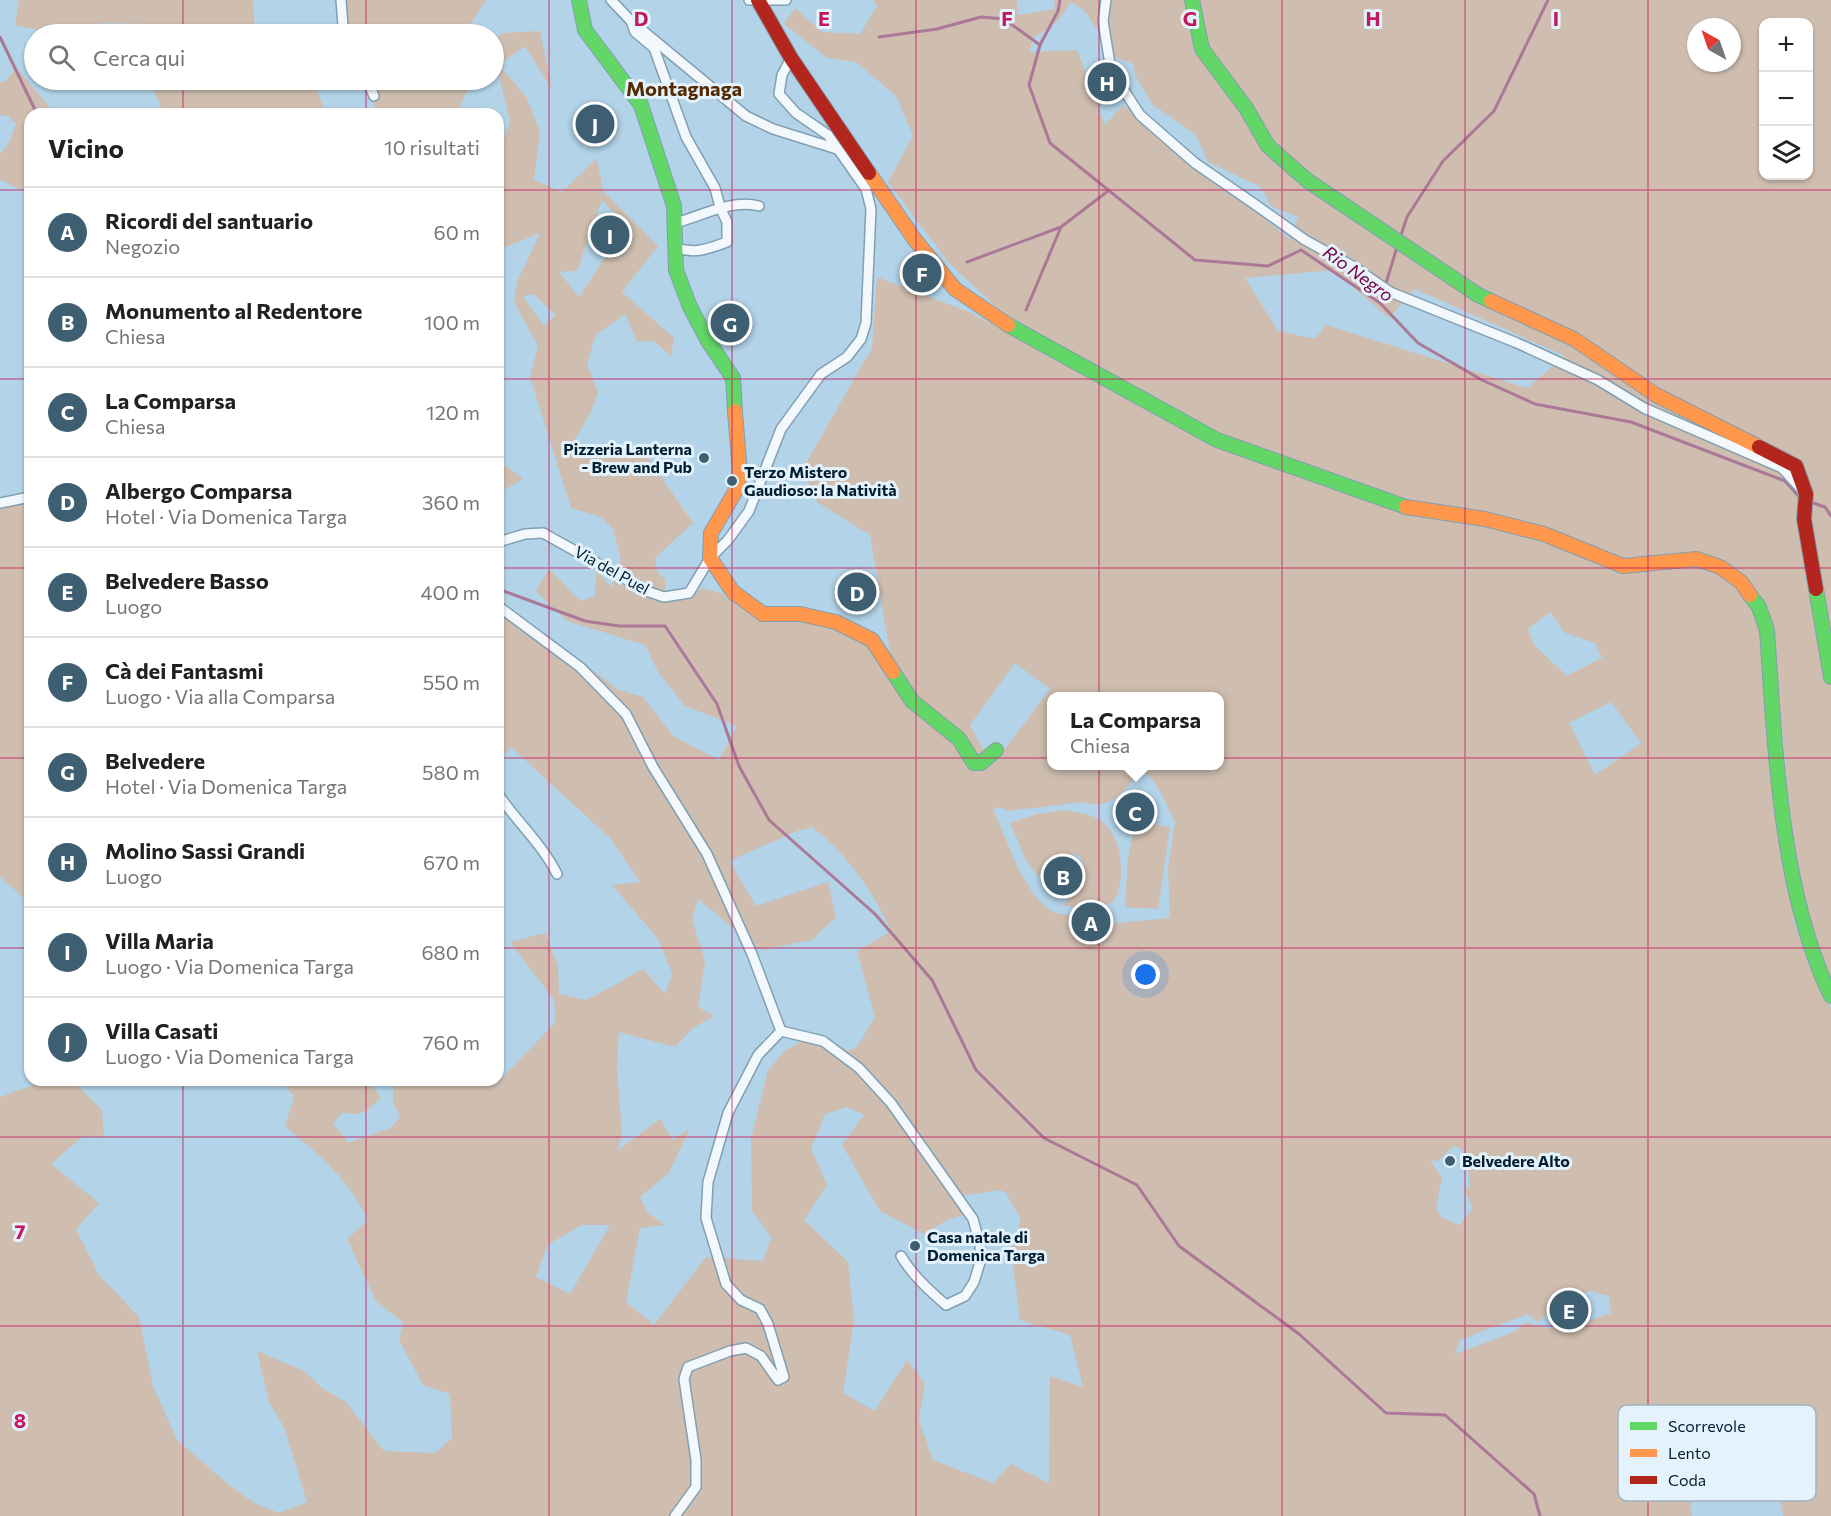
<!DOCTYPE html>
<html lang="it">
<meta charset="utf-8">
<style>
body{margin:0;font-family:Commissioner,sans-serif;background:#f6f6f6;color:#202124}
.controls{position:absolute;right:18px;top:18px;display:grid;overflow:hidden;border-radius:12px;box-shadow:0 2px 4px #0004}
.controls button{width:54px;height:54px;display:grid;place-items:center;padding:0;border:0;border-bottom:2px solid #e0e0e0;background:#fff;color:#202124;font:30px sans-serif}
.compass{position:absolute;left:1687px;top:18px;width:54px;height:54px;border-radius:50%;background:#fff;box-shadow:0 2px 4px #0004;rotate:320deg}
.you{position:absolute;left:1146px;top:975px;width:21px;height:21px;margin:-15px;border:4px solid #fff;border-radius:50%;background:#1a73e8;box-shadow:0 0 0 9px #1a73e833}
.badge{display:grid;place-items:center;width:39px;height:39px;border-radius:50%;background:#3e5e71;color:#fff;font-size:20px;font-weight:700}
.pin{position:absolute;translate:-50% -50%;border:3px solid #fff;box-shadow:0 2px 6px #0006}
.popup{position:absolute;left:1047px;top:692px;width:177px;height:78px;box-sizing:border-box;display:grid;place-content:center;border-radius:12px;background:#fff;filter:drop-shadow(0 2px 4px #0005);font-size:20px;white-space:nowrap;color:#757577}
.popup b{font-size:22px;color:#202124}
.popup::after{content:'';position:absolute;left:50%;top:100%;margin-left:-12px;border:12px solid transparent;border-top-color:#fff}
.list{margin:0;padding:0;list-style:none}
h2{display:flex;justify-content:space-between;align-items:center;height:78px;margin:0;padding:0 24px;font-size:26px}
h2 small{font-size:20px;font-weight:400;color:#757577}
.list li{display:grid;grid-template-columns:39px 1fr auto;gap:18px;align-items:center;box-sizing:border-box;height:90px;padding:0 24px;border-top:2px solid #e0e0e0}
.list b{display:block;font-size:22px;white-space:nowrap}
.list p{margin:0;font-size:20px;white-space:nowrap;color:#757577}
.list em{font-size:20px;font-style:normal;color:#757577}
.icon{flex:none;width:33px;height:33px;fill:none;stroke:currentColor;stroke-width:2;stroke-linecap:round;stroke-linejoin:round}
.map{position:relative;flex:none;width:1831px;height:1516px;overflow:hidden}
.search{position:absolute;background:#fff;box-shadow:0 2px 4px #0004;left:24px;top:24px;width:480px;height:66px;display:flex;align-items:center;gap:15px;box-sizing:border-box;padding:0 21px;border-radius:33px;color:#757577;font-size:22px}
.panel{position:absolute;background:#fff;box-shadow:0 2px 4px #0004;left:24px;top:108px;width:480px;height:978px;border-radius:18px}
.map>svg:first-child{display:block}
.green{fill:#cfbeb0;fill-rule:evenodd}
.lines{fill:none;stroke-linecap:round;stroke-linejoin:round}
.stream{stroke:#ac7897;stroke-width:3}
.street-casing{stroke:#819fb1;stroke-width:12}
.fast-casing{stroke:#819fb1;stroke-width:16}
.slow-casing{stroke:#819fb1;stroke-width:16}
.jam-casing{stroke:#819fb1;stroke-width:16}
.street{stroke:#f3f8fc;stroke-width:9}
.fast{stroke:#63d668;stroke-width:14}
.slow{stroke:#ff974d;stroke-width:14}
.jam{stroke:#b3261e;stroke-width:14}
.grid{fill:none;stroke:#c2185b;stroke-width:1.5;stroke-opacity:0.55}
.poi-dot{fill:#3e5e71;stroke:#e4f2fc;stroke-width:2}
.labels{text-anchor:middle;stroke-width:6;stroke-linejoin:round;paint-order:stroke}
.poi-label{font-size:16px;font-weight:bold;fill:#001f31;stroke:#e4f2fc;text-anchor:start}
.street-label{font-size:16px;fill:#001f31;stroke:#e4f2fc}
.water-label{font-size:18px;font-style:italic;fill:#760040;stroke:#e4f2fc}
.quarter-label{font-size:20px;font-weight:bold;fill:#552a01;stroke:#e4f2fc}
.key{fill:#e4f2fc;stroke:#a0b3bf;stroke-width:1.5}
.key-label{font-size:16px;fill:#001f31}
.grid-label{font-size:20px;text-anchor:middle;font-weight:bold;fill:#c2185b;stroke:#e4f2fc;stroke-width:6;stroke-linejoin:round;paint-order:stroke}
</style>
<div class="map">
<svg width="1831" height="1516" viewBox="0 0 1831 1516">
<rect width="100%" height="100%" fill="#b2d3e8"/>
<g class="green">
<polygon points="19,0 253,0 255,34 196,34 191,25 103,23 70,34 54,34 15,25"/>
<polygon points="337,0 486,0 464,34 343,34"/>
<path d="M873 0H1017L1018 15 1054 9 1055 0H1831V983L1806 920 1789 803 1773 629 1723 562 1624 561 1407 502 1219 435 1009 319 950 264 888 182 913 136 896 96 856 62 827 58 784 24 795 8 822 32 860 34 877 6ZM1071 2 1085 11 1115 57 1133 64 1135 75 1152 104 1196 135 1208 162 1261 187 1271 206 1298 217 1289 239 1123 105 1105 125 1077 50 1030 52 1032 39 1056 23ZM1764 22H1808V176H1764ZM1696 27H1732V63H1696ZM1333 270 1389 318 1415 289 1565 356 1527 388 1326 325 1315 339 1278 331 1245 278Z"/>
<path d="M540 31 552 90 525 46 499 65 527 98 540 133 534 180 562 192 597 158 603 191 658 246 622 292 674 338 671 356 654 341 637 342 625 314 596 335 587 364 598 392 590 414 574 441 610 452 642 449 693 523 655 558 657 572 665 579V600H687L702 588 721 593 737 606 762 618 816 621 851 633 891 659 870 535 817 502 802 470 872 348 877 277 969 312 1214 445 1542 539 1622 572 1696 565 1718 572 1737 586 1754 609 1761 632 1767 720 1794 922 1810 968 1831 1008V1516H1783L1778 1488 1751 1473 1690 1504 1692 1516H0V1097L47 1080 74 1082 102 1110 104 1137 83 1136 51 1164 99 1203 76 1229 99 1275 139 1317 153 1386 177 1440 230 1486 256 1504 279 1513 307 1502 284 1427 269 1402 257 1351 304 1371 323 1389 345 1401 384 1451 435 1453 452 1438 450 1394 423 1385 399 1340 404 1323 376 1301 347 1239 368 1220C350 1182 319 1153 285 1127L294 1096 280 1080H368L381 1098C368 1110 361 1118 343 1112L333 1123 348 1143 390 1128 400 1118 393 1102V1080H494L495 1085 556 1022 554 1000 510 942 545 933 558 965 559 994 587 1000 643 969 665 994 672 974 659 940 612 885 640 882 611 839 511 747 498 761V594L509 608 619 690 643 697 673 736 719 760 737 726 685 706 658 672 645 645 567 621 536 591 549 569 580 601 595 596 596 571 612 587 621 559 613 529 601 517 571 508 530 377 538 346 514 302 517 282 540 233 498 250V205L503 192 501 175 498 174V139L503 142 510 121 498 73 494 77V38L504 33ZM602 200 623 222 632 244 607 255 579 297 559 272 577 271ZM533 294 556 315 544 326 523 297ZM1550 612 1565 633 1595 643 1602 658 1567 676 1534 645 1528 629ZM1015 663 1050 689 995 762 985 753 970 725ZM1051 696H1219V766H1051ZM1611 702 1641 743 1595 775 1569 723ZM1137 772 1149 775 1160 791 1175 822 1168 869 1170 918 1105 924 1094 942 1080 935 1088 914C1077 914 1061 917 1051 911 1023 893 1007 839 993 809L1000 807 1008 811 1084 802C1105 812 1128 791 1137 772ZM812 827C847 854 873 891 891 931L857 951 875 1017 857 1047 849 1051 815 1034 785 1051 768 1070 751 1138 752 1211 771 1237 763 1261 706 1257 654 1325 626 1302 640 1228 665 1225 647 1212 640 1197 669 1173 690 1128 673 1140 660 1119 617 1151 622 1135 617 1068 619 1032 675 1047 693 1028 714 1016 698 1007 705 961 692 919 698 899 760 950 812 940 836 917 828 882 756 906 729 861 797 831ZM847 1107 864 1115 842 1145 880 1211 924 1234 947 1220 963 1215 953 1197 1000 1190 1006 1193 1021 1220 1011 1249 1020 1320 1070 1335 1083 1387 1050 1376 1049 1483 1011 1464 993 1483 933 1460 919 1420 925 1383 907 1360 875 1411 843 1393 854 1320 848 1262 804 1220 827 1185 811 1149 825 1114ZM1454 1146 1462 1149 1467 1161 1470 1188 1464 1189 1473 1208 1460 1225 1441 1217 1436 1207 1442 1178 1430 1160 1438 1161ZM582 1225H610L570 1294 536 1277 547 1245ZM1590 1291 1609 1296 1611 1313C1578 1324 1561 1336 1526 1322L1514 1332 1455 1354 1460 1340 1527 1314 1538 1322 1556 1305Z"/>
<polygon points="17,68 55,114 30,114 30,194 0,180 0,154 9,143 16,124 8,116 0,115 0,82 3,83"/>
<polygon points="176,80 313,80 326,114 164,114 154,91"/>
<polygon points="362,80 491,80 485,85 470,86 456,114 352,114 375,108"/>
<polygon points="498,460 523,479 504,490 498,519"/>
<polygon points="30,500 30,750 23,752 30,761 30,897 24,898 0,877 0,506"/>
<path d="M1066 810C1076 812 1089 814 1098 819 1124 834 1126 879 1114 902L1092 909 1064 906 1079 879 1075 875 1084 865 1080 856 1071 854 1051 878 1046 874 1041 880 1026 860 1010 823 1037 814Z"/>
<polygon points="1136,821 1170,827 1158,909 1125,907 1128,857"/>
</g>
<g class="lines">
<g class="stream">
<polyline points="1060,0 1058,11 1040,45 1029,85 1050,143 1195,260 1268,266 1301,250 1380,303 1418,343 1482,380 1535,404 1631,422 1785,481 1801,499"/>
<polyline points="0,37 37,114"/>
<polyline points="879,37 937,29 981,17 1004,19 1040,45"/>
<polyline points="1400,238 1407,217 1443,161 1494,111 1548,0"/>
<polyline points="967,262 1061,227 1108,191"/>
<polyline points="1380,303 1397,247"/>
<polyline points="1026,310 1061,227"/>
<polyline points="1810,502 1825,507 1831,516"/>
<polyline points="498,589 585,621 619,626 665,626 717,704 739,766 769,820 875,914 932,980 976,1070 1044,1138 1137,1185 1179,1246 1299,1334 1386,1413 1445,1415 1534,1494 1540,1516"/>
</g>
<g class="street-casing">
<g id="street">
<polyline points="341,0 343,26 347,34"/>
<polyline points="611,0 631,21 746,116 773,129 837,149"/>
<polyline points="749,0 786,0"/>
<polyline points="1106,0 1103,21 1111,70 1140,115 1195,163 1253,203 1305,240 1354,267 1390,292 1517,343 1598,380 1644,408 1782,468 1802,490"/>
<path d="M631 21 635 32 654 48 686 137 715 188 720 207 727 222V242C708 249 696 254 676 248"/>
<polyline points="367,80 374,96"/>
<path d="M675 223C702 216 731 199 759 206"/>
<polyline points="0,503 30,497"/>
<polyline points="498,542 525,534 543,533 649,592 664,597 689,593 710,558 728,540 749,511 781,429 821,374 847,357 861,339 866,323 871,209 866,189 828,135 796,113 779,94 782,75 791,58"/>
<polyline points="498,606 580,667 626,714 653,767 707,854 752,954 781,1031"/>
<path d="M498 794C517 822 542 844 557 874"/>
<path d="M781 1031 823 1041 859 1068 891 1103 973 1219 980 1245 981 1259 974 1282 965 1296 946 1305C929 1290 913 1276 901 1256"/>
<polyline points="675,1516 696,1487 696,1460 684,1379 688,1367 730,1351 746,1348 761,1356 778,1380 784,1377 768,1324 760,1309 741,1300 726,1284 706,1218 708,1182 728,1113 758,1055 781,1031"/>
</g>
</g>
<g class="fast-casing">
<g id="fast">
<polyline points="579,0 585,30 641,105 674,206 676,270 690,307 708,341 733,378 735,411"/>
<polyline points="1192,0 1202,49 1246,108 1268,146 1308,181 1478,295 1491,301"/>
<polyline points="1008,325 1217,440 1406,507"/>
<polyline points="1816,589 1831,677"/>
<path d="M1750 595 1759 607 1767 630C1775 745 1780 893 1831 996"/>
<polyline points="893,672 912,701 959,739 974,763 981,763 996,750"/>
</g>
</g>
<g class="slow-casing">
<g id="slow">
<polyline points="869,173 915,240 955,289 1008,325"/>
<polyline points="1491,301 1574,339 1656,395 1759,447"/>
<polyline points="735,411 740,474 735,492 711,533 710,558 733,592 763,614 800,614 836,622 872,640 893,672"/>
<polyline points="1406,507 1485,519 1544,534 1623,566 1697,559 1720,567 1741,582 1750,595"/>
</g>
</g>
<g class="jam-casing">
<g id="jam">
<polyline points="758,0 791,58 869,173"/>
<polyline points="1759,447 1796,466 1806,494 1804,519 1816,589"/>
</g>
</g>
<use href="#street" class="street"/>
<use href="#fast" class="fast"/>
<use href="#slow" class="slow"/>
<use href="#jam" class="jam"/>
</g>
<path class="grid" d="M183 0V34M366 0V34M549 0V1516M732 0V1516M916 0V1516M1099 0V1516M1282 0V1516M1465 0V1516M1648 0V1516M183 80V114M366 80V114M0 190H30M498 190H1831M0 379H30M498 379H1831M0 568H30M498 568H1831M0 758H30M498 758H1831M0 948H30M498 948H1831M183 1080V1516M366 1080V1516M0 1137H1831M0 1326H1831"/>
<g class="poi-dot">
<circle cx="704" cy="458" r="6"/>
<circle cx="732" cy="481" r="6"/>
<circle cx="1450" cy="1161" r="6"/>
<circle cx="915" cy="1246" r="6"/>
</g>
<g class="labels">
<g class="poi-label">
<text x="692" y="455" text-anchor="end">Pizzeria Lanterna<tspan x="692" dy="18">- Brew and Pub</tspan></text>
<text x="744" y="478">Terzo Mistero<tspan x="744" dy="18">Gaudioso: la Natività</tspan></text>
<text x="1462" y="1167">Belvedere Alto</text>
<text x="927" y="1243">Casa natale di<tspan x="927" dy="18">Domenica Targa</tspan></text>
</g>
<g class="street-label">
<text transform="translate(612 570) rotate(29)" y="6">Via del Puel</text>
</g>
<g class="water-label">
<text transform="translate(1358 274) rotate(36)" y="6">Rio Negro</text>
</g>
<g class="quarter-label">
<text x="684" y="96">Montagnaga</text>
</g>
</g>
<rect x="1618" y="1405" width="198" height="96" rx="9" class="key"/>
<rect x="1630" y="1422" width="27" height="8" fill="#63d668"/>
<rect x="1630" y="1449" width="27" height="8" fill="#ff974d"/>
<rect x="1630" y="1476" width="27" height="8" fill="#b3261e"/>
<g class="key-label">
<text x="1668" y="1432">Scorrevole</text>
<text x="1668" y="1459">Lento</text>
<text x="1668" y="1486">Coda</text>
</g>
<g class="grid-label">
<text x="641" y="26">D</text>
<text x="824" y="26">E</text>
<text x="1007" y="26">F</text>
<text x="1190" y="26">G</text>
<text x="1373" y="26">H</text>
<text x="1556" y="26">I</text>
<text x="20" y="1239">7</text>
<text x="20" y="1428">8</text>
</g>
</svg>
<div class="controls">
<button>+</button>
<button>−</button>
<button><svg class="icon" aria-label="layers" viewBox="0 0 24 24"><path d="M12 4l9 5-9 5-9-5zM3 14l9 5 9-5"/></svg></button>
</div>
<svg class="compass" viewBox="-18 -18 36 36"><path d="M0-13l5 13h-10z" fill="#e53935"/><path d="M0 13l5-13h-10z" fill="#757577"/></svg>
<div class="you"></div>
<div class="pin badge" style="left:1091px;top:922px">A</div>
<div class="pin badge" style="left:1063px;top:876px">B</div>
<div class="pin badge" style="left:1135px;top:812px">C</div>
<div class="popup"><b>La Comparsa</b>Chiesa</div>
<div class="pin badge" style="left:857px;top:592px">D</div>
<div class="pin badge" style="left:1569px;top:1310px">E</div>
<div class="pin badge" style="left:922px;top:273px">F</div>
<div class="pin badge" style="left:730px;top:323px">G</div>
<div class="pin badge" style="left:1107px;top:82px">H</div>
<div class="pin badge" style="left:610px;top:235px">I</div>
<div class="pin badge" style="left:595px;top:124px">J</div>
<div class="search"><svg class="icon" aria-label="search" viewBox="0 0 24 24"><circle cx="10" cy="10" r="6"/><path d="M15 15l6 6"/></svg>Cerca qui</div>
<section class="panel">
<h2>Vicino<small>10 risultati</small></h2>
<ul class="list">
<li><span class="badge">A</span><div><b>Ricordi del santuario</b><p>Negozio</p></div><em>60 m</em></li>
<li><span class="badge">B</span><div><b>Monumento al Redentore</b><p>Chiesa</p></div><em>100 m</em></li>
<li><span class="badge">C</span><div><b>La Comparsa</b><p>Chiesa</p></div><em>120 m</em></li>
<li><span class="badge">D</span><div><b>Albergo Comparsa</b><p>Hotel · Via Domenica Targa</p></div><em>360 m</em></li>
<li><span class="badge">E</span><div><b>Belvedere Basso</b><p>Luogo</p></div><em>400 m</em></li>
<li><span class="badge">F</span><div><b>Cà dei Fantasmi</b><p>Luogo · Via alla Comparsa</p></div><em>550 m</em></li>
<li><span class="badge">G</span><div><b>Belvedere</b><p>Hotel · Via Domenica Targa</p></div><em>580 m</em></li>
<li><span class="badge">H</span><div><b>Molino Sassi Grandi</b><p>Luogo</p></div><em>670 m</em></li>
<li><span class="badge">I</span><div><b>Villa Maria</b><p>Luogo · Via Domenica Targa</p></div><em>680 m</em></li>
<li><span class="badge">J</span><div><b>Villa Casati</b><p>Luogo · Via Domenica Targa</p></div><em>760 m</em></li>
</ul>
</section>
</div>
